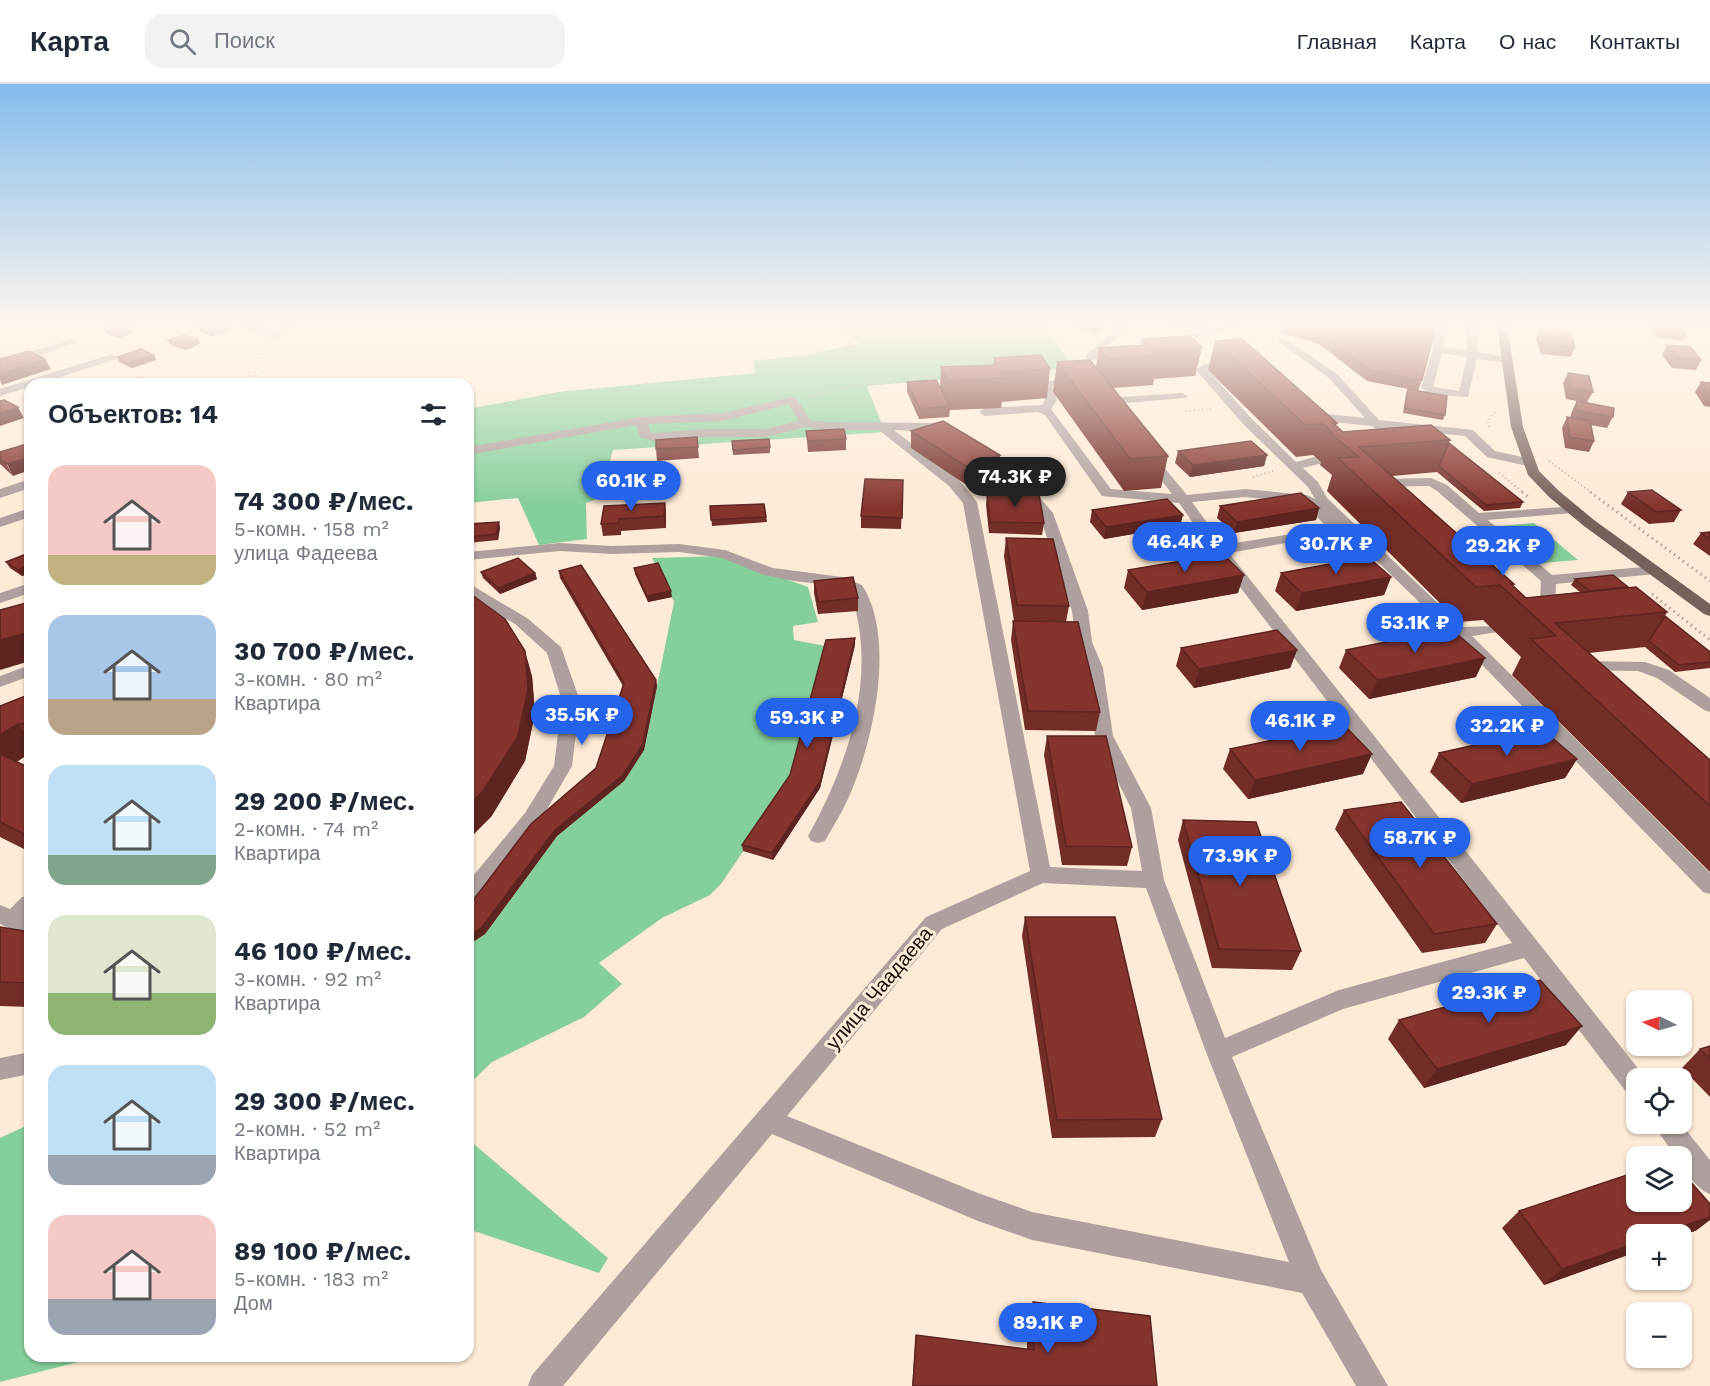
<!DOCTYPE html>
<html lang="ru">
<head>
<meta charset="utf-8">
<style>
	body { margin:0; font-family:"Work Sans",sans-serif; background:#f2f2f3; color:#1f2937; height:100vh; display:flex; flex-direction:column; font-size:22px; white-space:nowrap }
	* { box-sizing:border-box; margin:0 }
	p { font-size:20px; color:#747a83 }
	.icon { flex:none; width:33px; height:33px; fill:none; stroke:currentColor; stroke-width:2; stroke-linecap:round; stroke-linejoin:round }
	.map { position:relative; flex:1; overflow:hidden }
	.side { position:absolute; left:24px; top:294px; width:450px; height:984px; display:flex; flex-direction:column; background:#fff; border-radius:18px; box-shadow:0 2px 4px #0004 }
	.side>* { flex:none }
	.needle { width:39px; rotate:275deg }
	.controls { position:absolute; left:1626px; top:906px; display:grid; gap:12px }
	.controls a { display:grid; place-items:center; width:66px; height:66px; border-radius:12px; background:#fff; box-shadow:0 2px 4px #0004; font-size:30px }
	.price { position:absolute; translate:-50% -51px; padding:0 14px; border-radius:21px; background:#2563eb; color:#fff; font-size:20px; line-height:39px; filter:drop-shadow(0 2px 3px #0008) }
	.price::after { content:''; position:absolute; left:50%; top:36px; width:18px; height:14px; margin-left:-9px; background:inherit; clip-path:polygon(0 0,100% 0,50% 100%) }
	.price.current { background:#222; color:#fff }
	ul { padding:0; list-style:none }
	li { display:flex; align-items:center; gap:18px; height:150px; padding:0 24px }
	li span { display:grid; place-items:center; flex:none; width:168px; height:120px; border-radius:18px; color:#555 }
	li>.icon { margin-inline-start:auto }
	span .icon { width:72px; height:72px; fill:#fffc; stroke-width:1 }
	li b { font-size:26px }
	h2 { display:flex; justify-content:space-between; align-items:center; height:72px; padding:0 24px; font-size:26px }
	header { display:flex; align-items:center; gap:36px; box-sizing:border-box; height:84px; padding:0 30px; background:#fff; border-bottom:2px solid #e0e1e3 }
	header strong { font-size:28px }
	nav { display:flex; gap:33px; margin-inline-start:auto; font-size:21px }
	.search { width:420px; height:54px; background:#f2f2f3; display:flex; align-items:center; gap:15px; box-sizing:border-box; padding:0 21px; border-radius:18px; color:#747a83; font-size:22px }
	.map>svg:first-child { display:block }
	.green { fill:#85cf9b }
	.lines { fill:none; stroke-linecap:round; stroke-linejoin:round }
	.path-far1 { stroke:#b0a292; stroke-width:2; stroke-dasharray:1 3; stroke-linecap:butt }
	.path { stroke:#b0a292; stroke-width:3; stroke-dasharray:1.5 4; stroke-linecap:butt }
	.minor { fill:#ada09e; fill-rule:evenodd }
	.major { fill:#76605c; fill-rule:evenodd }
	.wall { fill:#722d27 }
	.shaded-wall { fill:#5d2420 }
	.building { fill:#85342d; stroke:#5d2420; stroke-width:1.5 }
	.labels { text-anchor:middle; stroke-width:6; stroke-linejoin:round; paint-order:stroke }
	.street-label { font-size:20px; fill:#161009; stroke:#feebd7 }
</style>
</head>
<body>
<header>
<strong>Карта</strong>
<div class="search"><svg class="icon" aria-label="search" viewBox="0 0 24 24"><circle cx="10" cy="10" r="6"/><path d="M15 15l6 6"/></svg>Поиск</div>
<nav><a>Главная</a><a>Карта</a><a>О нас</a><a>Контакты</a></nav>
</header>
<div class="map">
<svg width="1710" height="1302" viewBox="0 0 1710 1302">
	<rect width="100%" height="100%" fill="#feebd7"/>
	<path class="green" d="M854 241H1043L1074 284 867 302 885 348 613 366 600 414 586 419 587 455 539 461 518 414 468 419V325L558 308 755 289 754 277 807 271 859 259 840 245Z
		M1534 439 1578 476 1541 479 1499 442Z
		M722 472 808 503 818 538 793 542 794 556 826 562 791 697 721 800 710 811 662 834 599 879 622 900 584 933 492 978 468 1001V861L485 850 557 752 624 697 644 666 674 518 652 474Z
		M30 1040V1272H102L0 1298V1054Z
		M468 1055 608 1174 599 1189 468 1145Z"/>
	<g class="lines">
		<path class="path-far1" d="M1042 280 1077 276
			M250 300 266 263
			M808 312 847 303 945 291
			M1186 327 1214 325
			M1489 343 1488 337 1494 329H1497
			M1549 377 1592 409
			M1499 389 1524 409
			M1253 393 1273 387"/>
		<path class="path" d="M1522 408 1530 414
			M1590 408 1710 497
			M1652 510 1710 556"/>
		<path class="minor" d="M236 241H251L273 247 282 241H294L274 254Z
			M1120 241H1131L1100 270H1126V274L1086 276V272Z
			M1167 241C1183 241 1198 244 1212 244 1220 245 1232 241 1242 241L1169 262 1165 261V257L1199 248 1172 244Z
			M1435 241H1445L1443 263 1467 266 1466 241H1476L1478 268 1507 273 1512 276 1507 279 1477 275 1468 313 1433 311 1421 304 1433 265ZM1442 269 1467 273 1459 307 1433 303Z
			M1685 241H1710V246L1690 244Z
			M1283 253 1337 290 1379 336 1473 346 1495 367 1532 375 1533 378 1527 382 1487 373 1465 352 1386 344 1385 348 1381 349 1372 342 1304 335V329L1308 328 1365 334 1329 294 1279 258V254Z
			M72 254 77 257 76 259 0 285V278Z
			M112 270 117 273 116 275 39 300H30V303L0 312V305Z
			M1233 278 1237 279V283L1208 286 1251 334 1296 378 1318 372 1323 373 1324 376 1323 379 1303 384 1318 398 1327 414 1463 543 1498 542 1500 545 1498 548 1472 552 1710 789V810L1703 808 1453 551 1345 446 1338 450 1229 469 1645 993 1636 994V1012L1627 1009 1524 874 1343 925 1232 973 1321 1186 1388 1302H1356L1302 1209 1032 1156 978 1137 772 1050 563 1302H528L532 1291 926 833 1030 787 963 419 949 402 879 346H828L806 343 765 353H705L654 357 640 353 636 341 468 371V363L641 333 723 329 792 313 796 314 810 336 828 338 938 339 953 343V349L894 346 959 396 977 418 1050 783 1142 787 1131 724 1095 652 1087 584 1076 558 1072 527 1039 430 1011 398 973 367 979 363 983 364 1021 392 1053 429 1088 527 1092 558 1103 584 1113 652 1151 724 1164 796 1225 954 1339 906 1512 859 1214 469 1179 419 1102 412 1045 331 1038 328 985 332 979 328 985 324 1042 321 1045 316 1039 299 1041 297 1082 295 1084 297 1078 300 1052 302 1057 316 1051 325 1111 405 1172 410 1143 373 1149 369 1153 370 1187 411 1245 405 1307 411 1315 415 1308 403 1243 340 1196 286 1204 280ZM789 320 799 337 765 345H705L655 349 650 348 648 340 723 337ZM1245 413 1303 419 1328 444 1223 461 1192 418ZM1043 799 1146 804 1206 968 1289 1178 1032 1128 978 1109 787 1032 942 845Z
			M1182 309 1188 312 1186 314 1113 320 1112 323H1104L1099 317 1105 314Z
			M1431 394 1447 401 1479 429 1577 422 1579 425 1577 428 1572 429 1488 436 1552 491 1655 482 1662 486 1655 490 1556 500 1555 535 1547 540 1541 538 1539 535 1541 497 1437 407 1429 402 1376 403 1369 399 1376 395Z
			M30 395V404L0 414V405Z
			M30 424V433L0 443V434Z
			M560 459 611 462 679 460 725 466 773 484 842 493 862 501C896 553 874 654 851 708 844 725 834 741 825 757L818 759 811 757 808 752C849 678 879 590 850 507L839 502 794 497 764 491 722 474 679 468 611 470 560 467 468 476V468Z
			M30 499V509L0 519V509Z
			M468 499 527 534 561 563 580 617 572 682 539 739 475 819 468 821V798L525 729 554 682 562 617 547 569 515 540 468 511Z
			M1579 577 1645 578 1669 586 1710 614V628L1704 626 1657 594 1638 587 1573 586 1571 582 1573 578Z
			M30 581V592L0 603V592Z
			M30 811V832L28 834 30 835V854L0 840V821L10 825 22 813Z
			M30 968V990L0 996V974Z
			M1653 1040H1681L1710 1076V1110C1697 1105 1682 1087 1682 1072H1675Z"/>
		<path class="major" d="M1497 241H1507L1523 343 1539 387 1559 407 1594 436 1710 520V532L1704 530 1584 442 1549 413 1528 391 1511 343Z"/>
	</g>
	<path class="wall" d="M1078 241H1106L1097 250 1077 246Z
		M1283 241H1436L1422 296 1418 307 1367 297 1319 260 1281 249Z
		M1655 241H1664L1686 252 1683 257 1656 253 1653 245Z
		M197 243 228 248 211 252 199 247Z
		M131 244 134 249 118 254 106 250 104 245Z
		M1540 245 1575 263 1571 273 1541 270 1536 255Z
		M198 255 200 260 185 266 170 261 168 256Z
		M1142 255 1202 263 1195 292 1154 295 1153 301 1113 304 1168 372 1161 404 1124 407 1053 308 1057 278 1096 283 1099 264 1141 261Z
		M1215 257 1337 339 1336 342 1343 348 1450 356 1449 359 1523 418 1520 424 1484 427 1437 388 1392 392 1514 500 1513 502 1526 514 1580 508 1571 501 1575 495 1628 503 1667 528 1665 532 1710 568V584L1675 588 1645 563 1589 569 1710 676V788L1512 591 1521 573 1483 536 1459 538 1327 407 1332 391 1320 381 1321 378 1313 371 1296 373 1208 286Z
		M1667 261 1701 276 1696 286 1672 284 1662 271Z
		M154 271 156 276 132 284 119 278 117 273Z
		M994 274 1050 285 1047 314 1002 318 1001 324 950 326 949 333 919 335 907 308V298L940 302 941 283 993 281Z
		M1568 289 1593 308 1587 318 1613 333 1607 344 1591 341 1594 357 1589 368 1565 364 1562 344 1567 333 1570 334 1572 327 1577 317 1566 315 1563 299Z
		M1701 298 1710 299V323L1704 322 1695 308Z
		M1408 305 1445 331 1443 336 1403 329 1406 310Z
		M806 347 846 355V366L808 368Z
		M911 347 1000 371 998 388 965 400 911 364Z
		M697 353 699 374 657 377 656 365Z
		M732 357 770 363V369L733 371Z
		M1178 367 1267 371 1264 382 1190 393 1175 379Z
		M0 368 13 392 0 380Z
		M903 396 901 445 861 444V432Z
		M1628 408 1681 426 1674 438 1649 440 1621 420Z
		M987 409 1044 439 1042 451 989 449 986 421Z
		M665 419 666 430V444L621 447V451L603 452 601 440Z
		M764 420 767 438 712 442 710 422Z
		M1220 422 1319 424 1316 436 1234 449 1217 434Z
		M1092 426 1180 442 1104 455 1090 438Z
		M468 440 500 443 498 456 468 459Z
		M1710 448V472L1693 460 1701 449Z
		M1006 454 1069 522 1066 538 1100 628 1096 647 1025 646 1011 556 1013 537H1014L1004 472Z
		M30 472V489L22 492 10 484 6 478Z
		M634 484 672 513 648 518 635 490Z
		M1128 486 1238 509 1142 526 1124 504Z
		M559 487 656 596 657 602 644 666 624 697 557 752 485 850 468 861V823L596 684 623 602 560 494Z
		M481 488 535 489 537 495 500 510 483 494Z
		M1281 489 1391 493 1384 511 1296 527 1275 507Z
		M814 497 858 514V527L818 530 814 509Z
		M468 508 532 592 535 629 525 677 491 733 471 596 468 588Z
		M855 561 820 704 773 776 743 767 742 761 790 691Z
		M1181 564 1297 566 1290 584 1194 604 1176 582Z
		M1346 566 1476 593 1369 615 1339 584Z
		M30 610V669L17 678 30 684V768L0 753V622Z
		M1047 652 1132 763 1127 782 1062 781 1044 671Z
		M1230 665 1363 690 1248 715 1223 685Z
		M1439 669 1577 675 1565 694 1461 719 1430 688Z
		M1344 726 1497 840 1485 859 1422 869 1335 745Z
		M1183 736 1301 867 1292 886 1212 884 1178 756Z
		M1025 833 1162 1035 1155 1053 1052 1054 1022 852Z
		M0 843 30 848V923L0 922Z
		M1399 936 1566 961 1424 1004 1388 955Z
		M1710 962V1013L1682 984 1700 965Z
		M1519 1127 1697 1146 1682 1152V1150H1636V1168L1544 1201 1502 1144Z
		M1033 1218 1157 1302H912L916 1251 1027 1265V1239Z"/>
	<path class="shaded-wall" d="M1102 241H1106L1097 250 1098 245Z
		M226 243 228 248 211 252 209 247Z
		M131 244 134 249 118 254 115 249Z
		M198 255 200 260 185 266 183 261Z
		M154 271 156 276 132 284 129 279Z
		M45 275 51 285 2 301 0 296V289Z
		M18 323 24 334 0 342V329Z
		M1000 371 998 388 965 400 967 383Z
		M1267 371 1264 382 1190 393 1193 381Z
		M30 373V386L13 392 7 380Z
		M665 419 666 430V444L664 432Z
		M1319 424 1316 436 1234 449 1237 438Z
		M1183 431 1180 442 1104 455 1106 443Z
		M499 438 500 443 498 456 496 450Z
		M30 481V489L22 492 18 486Z
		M535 489 537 495 500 510 498 504Z
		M1244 491 1238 509 1142 526 1147 508Z
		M1391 493 1384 511 1296 527 1302 509Z
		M671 507 672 513 648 518 647 512Z
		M30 548V577L0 586V556Z
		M855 554V561L820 704 773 776 772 769Z
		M1297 566 1290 584 1194 604 1199 585Z
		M525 567 532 592 535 629 525 677 491 733 468 756V722Z
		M1485 574 1476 593 1369 615 1378 596Z
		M656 596 657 602 644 666 624 697 557 752 485 850 468 861V853L555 746Z
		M18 640 30 657V669L17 677 0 674V651Z
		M1372 670 1363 690 1248 715 1255 696Z
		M1577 675 1565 694 1461 719 1472 700Z
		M1582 942 1566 961 1424 1004 1437 985Z
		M1710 1133V1136L1697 1146 1682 1152V1150H1660Z
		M1636 1159V1168L1544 1201 1562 1185Z"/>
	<path class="building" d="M116 241H123L131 244 115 249 104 245Z
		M202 241H220L226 243 209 247 197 243Z
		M1078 241H1102L1098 245Z
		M1289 241H1436L1422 296 1371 287 1322 250Z
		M1656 241 1682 243 1686 252 1659 248Z
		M1540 245 1570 248 1575 263 1545 260Z
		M184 251 198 255 183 261 168 256Z
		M1190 252 1202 263 1153 266 1158 272 1108 275 1099 264 1148 261 1142 255Z
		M1242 255 1337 339H1333L1343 348 1431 341 1450 356 1359 363 1514 500H1511L1526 514 1636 503 1667 528 1555 539 1710 676V722L1531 555 1556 552 1500 501 1476 503 1338 374 1359 373 1330 349H1333L1323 340 1305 341 1215 257Z
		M1667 261 1691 263 1701 276 1677 274Z
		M141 265 154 271 129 279 117 273Z
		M29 267 45 275 0 289V275Z
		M1041 271 1050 285 1001 288 1004 294 948 296 941 283 997 281 994 274Z
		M1090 276 1168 372 1130 375 1057 278Z
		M1568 289 1589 292 1593 308 1571 305Z
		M139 294 150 300H120Z
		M936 296 950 322 920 325 907 298Z
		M1701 298 1710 299V312Z
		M1408 305 1447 312 1445 331 1405 324Z
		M4 316 18 323 0 329V317Z
		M1577 317 1614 324 1613 333 1575 326Z
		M1567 333 1590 337 1594 357 1570 353Z
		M943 337 1000 371 967 383 911 347Z
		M844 345 846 355 808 357 806 347Z
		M697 353 698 363 656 365V356Z
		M769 355 770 363 733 366 732 357Z
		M1251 357 1267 371 1193 381 1178 367Z
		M30 359V373L7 380 0 375V368Z
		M1449 359 1523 418 1486 421 1439 382Z
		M865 395 903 396 902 434 861 432Z
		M1652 406 1681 426 1656 428 1628 408Z
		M987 409 1039 410 1044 439 990 438Z
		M1301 409 1319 424 1237 438 1220 422Z
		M1167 415 1183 431 1106 443 1092 426Z
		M665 419 664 432 619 435V439L601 440 604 422Z
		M764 420 766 433 711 436 710 422Z
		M499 438 496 450 468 453V440Z
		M1710 448V455L1701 449Z
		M1006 454 1053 455 1069 522 1017 521Z
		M26 470 30 472V481L18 486 6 478Z
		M1223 470 1244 491 1147 508 1128 486Z
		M1368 473 1391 493 1302 509 1281 489Z
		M518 474 535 489 498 504 481 488Z
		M658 479 671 507 647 512 634 484Z
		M581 481 656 596 643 660 623 691 555 746 482 843 468 853V823L531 740 596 684 624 599 559 487Z
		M1613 491 1628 503 1590 507 1575 495Z
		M853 493 858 514 818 518 814 497Z
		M468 508 505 535 525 567 528 604 518 652 483 707 468 722V618L472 591 468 582Z
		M30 518V548L0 556V526Z
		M1665 532 1710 568V578L1679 581 1649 557Z
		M1013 537 1078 538 1100 628 1028 627Z
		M1451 545 1485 574 1378 596 1346 566Z
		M1277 546 1297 566 1199 585 1181 564Z
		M855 554 820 698 772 769 742 761 790 691 826 556Z
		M30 610V640H18L0 651V622Z
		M1344 641 1372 670 1255 696 1230 665Z
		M1543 646 1577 675 1472 700 1439 669Z
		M1047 652H1106L1132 763 1066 762Z
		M0 670 30 684V753L0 738Z
		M1401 718 1497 840 1434 850 1344 726Z
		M1183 736 1256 738 1301 867 1219 865Z
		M1025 833H1115L1162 1035 1057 1036Z
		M0 843 30 848V899L0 898Z
		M1540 896 1582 942 1437 985 1399 936Z
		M1710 962V975L1700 965Z
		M1636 1088V1118H1682V1088L1710 1120V1133L1660 1150H1636V1159L1562 1185 1519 1127Z
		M1033 1218 1150 1232 1157 1302H913L916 1251 1034 1266Z"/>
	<linearGradient id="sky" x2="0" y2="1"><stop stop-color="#83bcee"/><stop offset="0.57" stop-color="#fff6ed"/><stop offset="1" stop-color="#fff6ed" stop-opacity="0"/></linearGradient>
	<rect width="1710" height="423" fill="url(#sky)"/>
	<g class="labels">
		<g class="street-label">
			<text transform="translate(879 904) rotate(-50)" y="7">улица Чаадаева</text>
		</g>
	</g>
</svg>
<div class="controls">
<a><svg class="needle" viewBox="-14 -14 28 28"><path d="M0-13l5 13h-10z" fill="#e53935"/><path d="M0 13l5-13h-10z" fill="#747a83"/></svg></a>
<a><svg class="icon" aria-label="locate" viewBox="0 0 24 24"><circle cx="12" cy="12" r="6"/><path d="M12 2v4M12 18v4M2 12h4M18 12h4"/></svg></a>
<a><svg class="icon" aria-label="layers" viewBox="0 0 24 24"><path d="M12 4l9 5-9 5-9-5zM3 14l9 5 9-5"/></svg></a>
<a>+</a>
<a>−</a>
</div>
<b class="price current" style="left:1015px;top:424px">74.3K ₽</b>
<b class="price" style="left:631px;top:428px">60.1K ₽</b>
<b class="price" style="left:1185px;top:489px">46.4K ₽</b>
<b class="price" style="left:1336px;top:491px">30.7K ₽</b>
<b class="price" style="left:1503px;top:493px">29.2K ₽</b>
<b class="price" style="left:1415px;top:570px">53.1K ₽</b>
<b class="price" style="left:582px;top:662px">35.5K ₽</b>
<b class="price" style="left:807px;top:665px">59.3K ₽</b>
<b class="price" style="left:1300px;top:668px">46.1K ₽</b>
<b class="price" style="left:1507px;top:673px">32.2K ₽</b>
<b class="price" style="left:1420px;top:785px">58.7K ₽</b>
<b class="price" style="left:1240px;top:803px">73.9K ₽</b>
<b class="price" style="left:1489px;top:940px">29.3K ₽</b>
<b class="price" style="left:1048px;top:1270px">89.1K ₽</b>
<section class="side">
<h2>Объектов: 14<svg class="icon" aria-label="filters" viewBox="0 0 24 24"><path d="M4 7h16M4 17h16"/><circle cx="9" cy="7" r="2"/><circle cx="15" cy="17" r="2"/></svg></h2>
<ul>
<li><span style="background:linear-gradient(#f6c9c9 75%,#c2b280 0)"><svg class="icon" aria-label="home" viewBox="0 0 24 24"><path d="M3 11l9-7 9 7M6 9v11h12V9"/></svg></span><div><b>74 300 ₽/мес.</b><p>5-комн. · 158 m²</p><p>улица Фадеева</p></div></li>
<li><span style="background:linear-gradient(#a9c7e8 70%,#b9a48a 0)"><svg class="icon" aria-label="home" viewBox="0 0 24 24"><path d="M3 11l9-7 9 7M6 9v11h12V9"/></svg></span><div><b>30 700 ₽/мес.</b><p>3-комн. · 80 m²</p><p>Квартира</p></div></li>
<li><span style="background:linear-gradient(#bfe0f5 75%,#7fa58c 0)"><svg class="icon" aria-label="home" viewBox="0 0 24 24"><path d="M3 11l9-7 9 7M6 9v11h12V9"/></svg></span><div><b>29 200 ₽/мес.</b><p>2-комн. · 74 m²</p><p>Квартира</p></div></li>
<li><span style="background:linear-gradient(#dfe7d0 65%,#8fb573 0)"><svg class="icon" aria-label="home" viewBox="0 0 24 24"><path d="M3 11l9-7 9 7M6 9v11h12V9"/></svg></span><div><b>46 100 ₽/мес.</b><p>3-комн. · 92 m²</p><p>Квартира</p></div></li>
<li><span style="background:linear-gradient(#bfe0f5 75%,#9aa5b1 0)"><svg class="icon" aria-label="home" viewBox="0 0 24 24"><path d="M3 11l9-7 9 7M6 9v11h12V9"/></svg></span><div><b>29 300 ₽/мес.</b><p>2-комн. · 52 m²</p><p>Квартира</p></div></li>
<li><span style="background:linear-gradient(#f6c9c9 70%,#9aa5b1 0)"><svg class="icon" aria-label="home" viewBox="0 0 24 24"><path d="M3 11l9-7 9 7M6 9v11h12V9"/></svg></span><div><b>89 100 ₽/мес.</b><p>5-комн. · 183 m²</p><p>Дом</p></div></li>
</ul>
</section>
</div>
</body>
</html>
